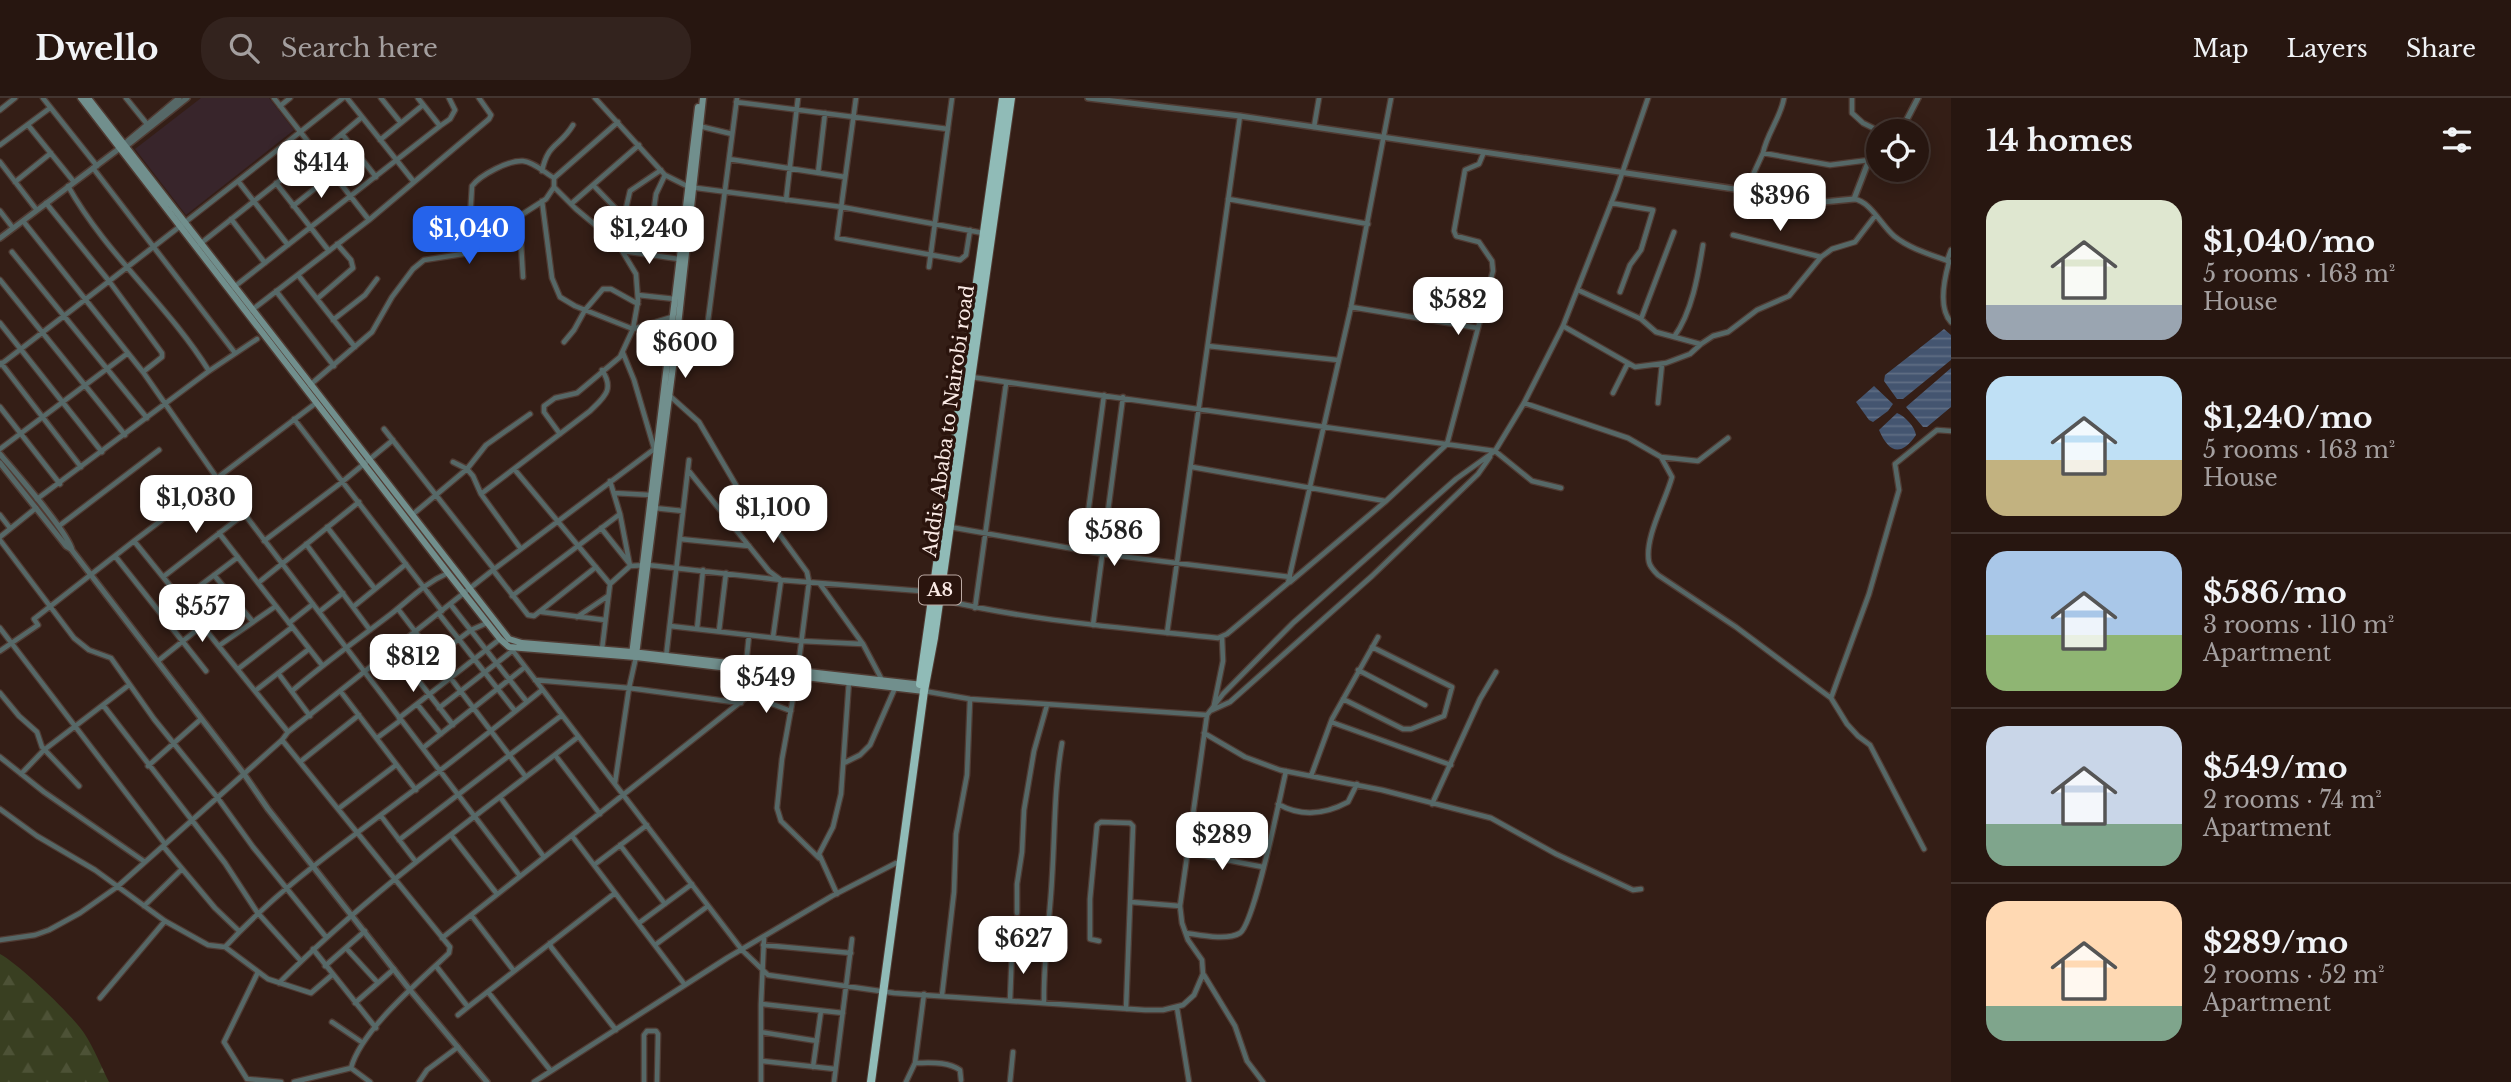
<!DOCTYPE html>
<html lang="en">
<head>
<meta charset="utf-8">
<style>
	body { margin:0; font-family:"Libre Baskerville",serif; background:#33231e; color:#f1f3f6; height:100vh; display:flex; flex-direction:column; font-size:26px; white-space:nowrap }
	* { box-sizing:border-box; margin:0 }
	p { font-size:23px; color:#a49f9f }
	.icon { flex:none; width:38px; height:38px; fill:none; stroke:currentColor; stroke-width:2; stroke-linecap:round; stroke-linejoin:round }
	.map { position:relative; flex:1; overflow:hidden }
	.side { display:flex; flex-direction:column; background:#271610; width:560px }
	.side>* { flex:none }
	.controls { position:absolute; left:1866px; top:21px; display:grid; gap:14px }
	.controls a { display:grid; place-items:center; width:63px; height:63px; border-radius:50%; background:#271610; box-shadow:0 4px 18px #0003,0 0 0 2px #433530; font-size:35px }
	.price { position:absolute; translate:-50% -60px; padding:0 16px; border-radius:14px; background:#fff; color:#222; font-size:23px; line-height:46px; filter:drop-shadow(0 2px 4px #0008) }
	.price::after { content:''; position:absolute; left:50%; top:42px; width:21px; height:16px; margin-left:-10px; background:inherit; clip-path:polygon(0 0,100% 0,50% 100%) }
	.price.selected { background:#2563eb; color:#fff }
	ul { padding:0; list-style:none }
	li { display:flex; align-items:center; gap:21px; height:175px; padding:0 35px }
	li+li { border-top:2px solid #433530 }
	li span { display:grid; place-items:center; flex:none; width:196px; height:140px; border-radius:21px; color:#555 }
	li>.icon { margin-inline-start:auto }
	span .icon { width:84px; height:84px; fill:#fffc; stroke-width:1 }
	li b { font-size:30px }
	h2 { display:flex; justify-content:space-between; align-items:center; height:84px; padding:0 35px; font-size:30px }
	header { display:flex; align-items:center; gap:42px; box-sizing:border-box; height:98px; padding:0 35px; background:#271610; border-bottom:2px solid #433530 }
	header strong { font-size:33px }
	nav { display:flex; gap:38px; margin-inline-start:auto; font-size:24px }
	.search { width:490px; height:63px; background:#33231e; display:flex; align-items:center; gap:18px; box-sizing:border-box; padding:0 24px; border-radius:28px; color:#a49f9f; font-size:26px }
	main { display:flex; flex:1; min-height:0 }
	.map>svg:first-child { display:block }
	.education { fill:#38252b }
	.forest { fill:url(#forest-firs) }
	.water { fill:url(#water-rules) }
	.lines { fill:none; stroke-linecap:round; stroke-linejoin:round }
	.minor-casing { stroke:#503b33; stroke-width:7 }
	.tertiary-casing { stroke:#503b33; stroke-width:8 }
	.secondary-casing { stroke:#503b33; stroke-width:9 }
	.trunk-casing { stroke:#503b33; stroke-width:10 }
	.minor { stroke:#566867; stroke-width:4.5 }
	.tertiary { stroke:#566867; stroke-width:5 }
	.secondary { stroke:#718f8d; stroke-width:6 }
	.trunk { stroke:#90bbb7; stroke-width:8 }
	.labels { text-anchor:middle; stroke-width:7; stroke-linejoin:round; paint-order:stroke }
	.shield { fill:#2a140d; stroke:#bcaaa4; stroke-width:2 }
	.shield-label { font-size:18px; font-weight:bold; fill:#faeae5 }
	.street-label { font-size:19px; fill:#faeae5; stroke:#2a140d }
</style>
</head>
<body>
<header>
<strong>Dwello</strong>
<div class="search"><svg class="icon" aria-label="search" viewBox="0 0 24 24"><circle cx="10" cy="10" r="6"/><path d="M15 15l6 6"/></svg>Search here</div>
<nav><a>Map</a><a>Layers</a><a>Share</a></nav>
</header>
<main>
<div class="map">
<svg width="1951" height="984" viewBox="0 0 1951 984">
	<defs>
		<pattern id="forest-firs" width="22" height="20" patternUnits="userSpaceOnUse" patternTransform="scale(1.75)"><rect width="22" height="20" fill="#393f21"/><path d="M5 1l3.5 6h-7zM16 11l3.5 6h-7z" fill="#4d5236"/></pattern>
		<pattern id="water-rules" width="6" height="5" patternUnits="userSpaceOnUse" patternTransform="scale(1.75)"><rect width="6" height="5" fill="#445570"/><path d="M0 2.5h6" fill="none" stroke="#606e84"/></pattern>
	</defs>
	<rect width="100%" height="100%" fill="#341e16"/>
	<path class="education" d="M201 0H269L294 32 186 117 135 51Z"/>
	<path class="forest" d="M0 856C19 866 72 917 84 935 94 950 101 968 109 984H0Z"/>
	<path class="water" d="M1944 231 1951 237V262L1903 301H1897L1884 283 1885 277Z
		M1951 270V309L1927 329H1923L1906 309Z
		M1874 288 1893 306 1888 313 1873 324 1869 322 1856 304Z
		M1897 315C1905 318 1915 329 1916 337 1901 359 1889 355 1879 332Z"/>
	<g class="lines">
		<defs>
			<path id="minor" d="M43 0 97 68
				M126 0 147 26
				M274 0 369 122
				M347 0 414 84
				M381 0 401 25
				M595 0 665 77 689 89 842 109 983 135
				M856 0 837 140 960 162 966 157 970 132
				M1852 0V15L1863 25 1879 33
				M736 4 948 31
				M280 8 290 0
				M0 12 15 0
				M28 27 74 84
				M440 28 450 21 455 12 449 0
				M699 28 732 36
				M1314 29 1319 0
				M342 36 376 79
				M380 42 423 7
				M0 47 50 10
				M1763 55C1767 35 1781 19 1784 0
				M318 56 362 19
				M729 61 845 79
				M0 64 36 111
				M93 70 235 255
				M542 73C548 44 560 49 573 27
				M818 75 825 15
				M238 83 288 147
				M15 84 51 55
				M276 85 329 153
				M593 87 624 119
				M68 88C106 156 168 207 209 273
				M554 89 576 111 618 146 636 176 638 203 633 231 620 259 577 295 555 300 544 308V314L560 336
				M1746 92 1763 55 1830 67 1869 62
				M1228 101 1368 126
				M1854 101C1870 103 1881 127 1894 138 1910 151 1932 157 1951 164
				M786 102 798 0
				M542 103 552 180 560 199 575 208 633 231 672 219
				M46 105 109 183 162 255V259L143 274
				M1611 105 1653 112 1641 152 1630 167 1620 194
				M571 106 639 47
				M293 108 333 76
				M0 113 13 130
				M231 121 265 165
				M470 121 472 88C480 77 509 62 523 63 534 64 545 75 554 80
				M515 121 521 145 523 179
				M23 123 143 274 217 380 520 778
				M1733 137 1821 159
				M618 145 630 93 661 72
				M200 146 316 54
				M623 153 679 161
				M12 154 147 320
				M648 155 656 96 665 77
				M1947 163 1951 152
				M1949 164C1944 182 1938 210 1951 224
				M929 169 952 0
				M298 177 355 249
				M0 182 125 337
				M234 189 440 28 418 0
				M1578 192 1641 221 1656 234 1700 246
				M276 193 334 268
				M638 197 675 201
				M317 201 353 170 351 162 337 146
				M252 212 369 122 489 21 491 17 479 0
				M1641 221 1674 134
				M333 222 365 197 377 181
				M0 225 102 354
				M1563 228 1635 269 1666 265 1690 256 1701 246 1713 238 1728 234 1757 212 1789 198 1821 159 1832 151 1855 144 1875 118
				M1478 230 1493 173 1492 163 1479 144 1456 138 1454 133 1465 72 1479 66 1484 54
				M677 237 704 240 706 238 737 0
				M1674 239C1692 214 1698 178 1703 147
				M564 244 574 232 585 212 603 191H611L638 206
				M1208 248 1338 262
				M623 255 634 282 654 350
				M1 265 81 369
				M0 267C115 179 230 90 343 0
				M971 279 1495 353 1532 383 1561 390
				M310 287 372 234 392 199 413 171 424 162 469 155 484 148 515 121 546 101 554 89V80L618 24
				M1613 295 1628 265
				M670 298 699 324 740 394 769 422 807 474 809 484 797 578 782 661 777 710 781 723 819 760
				M1524 305 1628 340 1661 359 1672 379C1666 402 1644 440 1649 464 1650 469 1655 474 1658 477L1736 529 1831 600 1847 626 1858 638 1870 647 1924 751
				M1658 305 1662 266
				M0 309 60 386
				M294 321 442 513
				M384 331 494 471
				M0 351 128 255
				M1661 359 1698 363 1728 340
				M453 364 467 371 473 378 481 396 521 451
				M1192 369 1385 403
				M515 372 610 486 630 468 648 467 781 482 934 494
				M688 372 769 473 781 482 773 539
				M610 383 620 416 630 468
				M614 395 651 397
				M481 396 590 313C604 299 615 292 602 272
				M37 401 209 273 257 241
				M654 410 683 413
				M0 417 10 430
				M412 417 467 371 486 347 530 316
				M727 422 750 403
				M59 428 159 352
				M327 429 375 491
				M950 429 1103 456 1290 479
				M601 430 629 465
				M219 435 322 567
				M0 439 36 410
				M680 441 749 448
				M0 442 74 540 89 552 111 560 154 621 217 699 253 749 326 839
				M134 443 288 634
				M264 443 342 384 393 342
				M306 446 370 532
				M1083 452 1104 297
				M115 458 206 573
				M493 472 528 517 534 518 596 469
				M214 477 253 524
				M163 479 244 416
				M1290 484 1386 403 1447 346 1478 230 1351 209
				M258 485 359 404
				M820 486 863 546 882 582
				M512 498 620 416
				M939 501C1030 523 1125 530 1218 540L1227 536 1288 485 1351 209 1391 0
				M181 502 238 459
				M451 507 527 604
				M353 509 406 466
				M975 510 1006 286
				M398 511 526 679
				M319 514 343 495
				M542 514 605 522
				M439 516 515 613
				M577 519 608 498
				M289 525 313 506
				M1093 527 1123 299
				M670 528 801 543 863 546
				M0 530 165 746
				M697 531 703 472
				M719 533 726 475
				M1167 535 1240 18
				M220 547 276 508
				M510 549 742 852 768 877 894 895 1145 912H1163L1183 907 1194 897 1203 876 1202 862 1188 842 1182 825 1180 808 1207 617 970 601 924 593
				M393 550 453 627
				M602 551 610 486
				M0 553 38 527 34 521 134 443 316 305
				M666 559 689 362
				M158 563 203 527
				M746 567 749 537
				M238 571 291 530
				M1358 572 1425 607
				M278 575 310 618
				M413 576 471 532 487 525
				M535 582 629 590 741 605
				M255 593 309 551
				M292 593C323 566 357 542 391 516 410 501 425 485 448 475
				M341 594 416 692
				M0 595 19 618 37 634 42 649 79 688
				M751 598 791 613
				M1831 600 1869 496 1899 392 1895 366 1937 332 1951 333
				M1343 601 1403 631H1411L1444 618 1452 589 1372 549
				M417 606 441 636
				M103 607 225 765 257 814 301 863
				M1214 607 1223 563 1222 539
				M439 610 512 553
				M1210 613 1230 604 1372 478 1478 376 1490 359
				M1207 617 1223 596 1293 525 1456 381 1495 353 1524 305 1563 228 1616 93 1648 0
				M399 620 500 541
				M1331 624 1451 667
				M1204 635 1245 659 1280 672 1382 692 1491 720 1556 756 1633 792 1641 791
				M377 640 401 622
				M282 642 450 849 449 855C420 883 361 932 351 970
				M423 650 525 569
				M555 657 600 716
				M0 659 44 694 145 764
				M300 664 359 617
				M844 665 860 657 870 647 895 590
				M148 668 201 621
				M21 676 44 652 129 587
				M1311 678 1332 621 1378 539
				M615 685 629 590 636 559
				M500 699 544 759
				M1278 706C1301 719 1324 717 1348 704L1357 686
				M1432 706 1480 601 1496 574
				M0 711 37 738 95 772 165 823 208 847 225 849 268 881 311 895 332 877
				M338 711 396 667
				M381 718 416 764
				M451 737 497 796
				M572 738 685 887
				M399 742 562 617
				M620 747 665 806
				M163 748 215 810 239 833
				M1186 754 1263 769
				M594 767 647 727
				M837 796 819 756 833 729 841 696 849 583
				M1131 804 1180 808
				M144 808 182 771
				M1017 815V786L1022 754 1024 712 1034 653 1047 607
				M471 817 514 873
				M639 825 692 786
				M1186 835C1200 837 1227 843 1240 835 1255 824 1280 698 1286 673
				M442 840 776 576
				M0 842 35 837 49 832 80 815 117 789 282 642 288 634 493 472 657 349
				M1099 843 1090 841V801L1097 727 1101 724 1130 725 1133 728 1126 911
				M550 845 551 849 616 932
				M655 847 708 808
				M763 847 851 855
				M225 849C278 791 340 748 402 701 450 666 496 629 542 592
				M346 850 378 885
				M313 851 376 930
				M325 868 365 833
				M436 868 468 909 615 795
				M258 874 224 944 247 981 281 984
				M1204 877 1235 928 1247 963 1263 984
				M279 885C371 793 476 718 578 639
				M488 894 551 973
				M942 897 954 794 956 736 967 677 970 601
				M100 900 165 823
				M1010 903 1012 852
				M1044 904C1043 863 1050 821 1052 780 1055 735 1054 689 1062 645
				M355 905 394 871
				M761 906 843 915
				M1177 910 1189 984
				M458 917 468 909
				M332 924 363 945
				M761 934 817 943
				M762 963 835 971
				M915 965C930 965 947 963 960 972L961 982
				M813 969 821 913
				M294 984 351 970 370 984
				M419 984 427 972 458 949
				M534 984 727 860 832 798 896 765
				M644 984V937L647 933H656L658 936 657 984
				M761 984V906L764 840
				M834 984 852 841
				M906 984 915 965 924 896
				M1010 984 1013 954"/>
			<path id="tertiary" d="M1088 0 1240 18 1823 104 1854 101 1869 62 1878 51
				M1896 33 1905 25 1918 0
				M125 49 187 0
				M0 140 116 53 179 0
				M0 356C15 374 68 434 72 452
				M0 365 66 448 71 451
				M71 451 244 676 268 711 410 892 487 984"/>
			<path id="secondary" d="M81 0 448 475 500 541 509 549 636 559 924 593
				M88 0 509 541 522 545 632 554 923 587
				M632 557 698 9
				M636 557 677 237 703 0"/>
			<path id="trunk" d="M920 586 1003 0
				M871 984 924 593 934 540 1011 0"/>
		</defs>
		<use href="#minor" class="minor-casing"/>
		<use href="#tertiary" class="tertiary-casing"/>
		<use href="#secondary" class="secondary-casing"/>
		<use href="#trunk" class="trunk-casing"/>
		<use href="#minor" class="minor"/>
		<use href="#tertiary" class="tertiary"/>
		<use href="#secondary" class="secondary"/>
		<use href="#trunk" class="trunk"/>
	</g>
	<g class="labels">
		<rect class="shield" x="919" y="477.5" width="42" height="29" rx="5"/>
		<g class="shield-label">
			<text x="940" y="498">A8</text>
		</g>
		<g class="street-label">
			<text transform="translate(948 323) rotate(-82)" y="7">Addis Ababa to Nairobi road</text>
		</g>
	</g>
</svg>
<div class="controls">
<a><svg class="icon" aria-label="locate" viewBox="0 0 24 24"><circle cx="12" cy="12" r="6"/><path d="M12 2v4M12 18v4M2 12h4M18 12h4"/></svg></a>
</div>
<b class="price" style="left:321px;top:102px">$414</b>
<b class="price" style="left:1780px;top:135px">$396</b>
<b class="price selected" style="left:469px;top:168px">$1,040</b>
<b class="price" style="left:649px;top:168px">$1,240</b>
<b class="price" style="left:1458px;top:239px">$582</b>
<b class="price" style="left:685px;top:282px">$600</b>
<b class="price" style="left:196px;top:437px">$1,030</b>
<b class="price" style="left:773px;top:447px">$1,100</b>
<b class="price" style="left:1114px;top:470px">$586</b>
<b class="price" style="left:202px;top:546px">$557</b>
<b class="price" style="left:413px;top:596px">$812</b>
<b class="price" style="left:766px;top:617px">$549</b>
<b class="price" style="left:1222px;top:774px">$289</b>
<b class="price" style="left:1023px;top:878px">$627</b>
</div>
<section class="side">
<h2>14 homes<svg class="icon" aria-label="filters" viewBox="0 0 24 24"><path d="M4 7h16M4 17h16"/><circle cx="9" cy="7" r="2"/><circle cx="15" cy="17" r="2"/></svg></h2>
<ul>
<li><span style="background:linear-gradient(#dfe7d0 75%,#9aa5b1 0)"><svg class="icon" aria-label="home" viewBox="0 0 24 24"><path d="M3 11l9-7 9 7M6 9v11h12V9"/></svg></span><div><b>$1,040/mo</b><p>5 rooms · 163 m²</p><p>House</p></div></li>
<li><span style="background:linear-gradient(#bfe0f5 60%,#c2b280 0)"><svg class="icon" aria-label="home" viewBox="0 0 24 24"><path d="M3 11l9-7 9 7M6 9v11h12V9"/></svg></span><div><b>$1,240/mo</b><p>5 rooms · 163 m²</p><p>House</p></div></li>
<li><span style="background:linear-gradient(#a9c7e8 60%,#8fb573 0)"><svg class="icon" aria-label="home" viewBox="0 0 24 24"><path d="M3 11l9-7 9 7M6 9v11h12V9"/></svg></span><div><b>$586/mo</b><p>3 rooms · 110 m²</p><p>Apartment</p></div></li>
<li><span style="background:linear-gradient(#c9d6e8 70%,#7fa58c 0)"><svg class="icon" aria-label="home" viewBox="0 0 24 24"><path d="M3 11l9-7 9 7M6 9v11h12V9"/></svg></span><div><b>$549/mo</b><p>2 rooms · 74 m²</p><p>Apartment</p></div></li>
<li><span style="background:linear-gradient(#ffd9b3 75%,#7fa58c 0)"><svg class="icon" aria-label="home" viewBox="0 0 24 24"><path d="M3 11l9-7 9 7M6 9v11h12V9"/></svg></span><div><b>$289/mo</b><p>2 rooms · 52 m²</p><p>Apartment</p></div></li>
</ul>
</section>
</main>
</body>
</html>
